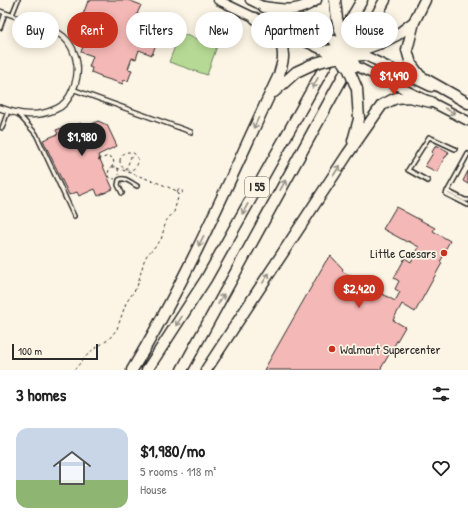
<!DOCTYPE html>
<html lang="en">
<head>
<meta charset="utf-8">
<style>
	body { margin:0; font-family:"Patrick Hand",sans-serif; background:#f6f6f6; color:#222; height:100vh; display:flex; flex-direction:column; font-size:15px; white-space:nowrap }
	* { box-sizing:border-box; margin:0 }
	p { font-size:13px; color:#767676 }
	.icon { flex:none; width:22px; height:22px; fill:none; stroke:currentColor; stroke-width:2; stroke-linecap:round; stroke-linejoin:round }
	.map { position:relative; height:370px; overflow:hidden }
	.panel { display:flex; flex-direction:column; background:#fff; flex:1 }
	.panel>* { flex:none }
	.guide { position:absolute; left:12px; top:12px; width:444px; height:36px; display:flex; gap:8px }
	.scale { position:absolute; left:12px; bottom:10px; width:86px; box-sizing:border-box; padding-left:4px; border:2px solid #2b2b2b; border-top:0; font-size:11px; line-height:14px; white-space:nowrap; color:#2b2b2b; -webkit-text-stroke:3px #fcf5e5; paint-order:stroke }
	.price { position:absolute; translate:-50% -34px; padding:0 9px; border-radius:14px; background:#c8321e; color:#fff; font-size:13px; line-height:26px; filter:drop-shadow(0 1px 2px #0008) }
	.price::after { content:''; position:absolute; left:50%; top:24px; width:12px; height:9px; margin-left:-6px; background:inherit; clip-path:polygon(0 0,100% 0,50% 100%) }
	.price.selected { background:#222; color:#fff }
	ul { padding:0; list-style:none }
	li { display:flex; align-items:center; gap:12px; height:100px; padding:0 16px }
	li+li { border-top:1px solid #e0e0e0 }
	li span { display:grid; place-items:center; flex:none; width:112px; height:80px; border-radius:12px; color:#555 }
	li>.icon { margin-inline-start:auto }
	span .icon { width:48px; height:48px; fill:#fffc; stroke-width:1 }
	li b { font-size:17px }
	h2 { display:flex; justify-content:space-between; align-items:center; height:48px; padding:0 16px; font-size:17px }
	.chip { padding:0 14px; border-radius:18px; background:#fff; box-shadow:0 2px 10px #0003; font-size:14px; line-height:36px }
	.chip.selected { background:#c8321e; color:#fff }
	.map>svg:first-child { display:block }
	.green { fill:#b6da95; stroke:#708260 }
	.building { fill:#f4b8b6; stroke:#2b2b2b }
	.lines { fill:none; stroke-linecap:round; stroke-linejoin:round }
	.service-casing { stroke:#2b2b2b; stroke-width:6 }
	.minor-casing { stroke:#2b2b2b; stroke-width:8 }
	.secondary-casing { stroke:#2b2b2b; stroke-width:11 }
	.motorway-casing { stroke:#2b2b2b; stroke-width:13 }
	.path { stroke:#2b2b2b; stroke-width:1; stroke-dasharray:3 3; stroke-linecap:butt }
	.service { stroke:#fcf5e5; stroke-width:3 }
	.minor { stroke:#fcf5e5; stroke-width:5.5 }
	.secondary { stroke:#fcf5e5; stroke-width:8 }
	.motorway { stroke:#fcf5e5; stroke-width:10 }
	.secondary-bridge-casing { stroke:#2b2b2b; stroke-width:11; stroke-linecap:butt }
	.motorway-bridge-casing { stroke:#2b2b2b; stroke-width:13; stroke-linecap:butt }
	.secondary-bridge { stroke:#fcf5e5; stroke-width:8 }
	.motorway-bridge { stroke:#fcf5e5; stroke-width:10 }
	.oneway { stroke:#949088 }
	.poi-dot { fill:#c8321e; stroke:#fcf5e5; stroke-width:1.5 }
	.labels { text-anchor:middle; stroke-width:3.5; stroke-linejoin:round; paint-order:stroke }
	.shield { fill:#fcf5e5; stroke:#6a6863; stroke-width:1 }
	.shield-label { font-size:12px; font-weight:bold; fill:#2b2b2b }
	.poi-label { font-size:13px; fill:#2b2b2b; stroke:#fcf5e5; text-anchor:end }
</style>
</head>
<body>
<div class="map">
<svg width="468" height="370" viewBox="0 0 468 370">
	<rect width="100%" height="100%" fill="#fcf5e5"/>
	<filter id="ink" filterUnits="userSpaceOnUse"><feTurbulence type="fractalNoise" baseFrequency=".025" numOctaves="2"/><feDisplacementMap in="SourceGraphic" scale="8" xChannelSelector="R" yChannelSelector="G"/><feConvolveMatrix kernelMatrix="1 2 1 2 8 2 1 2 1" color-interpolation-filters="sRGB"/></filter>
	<g filter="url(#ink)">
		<path class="green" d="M180 33 217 46 207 75 169 62Z"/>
		<path class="building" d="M90 0H128L141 5 137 14 140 15 138 20 162 28 152 55 139 50 136 59 132 58 128 69 132 70 128 81 124 80 123 84 101 77V76L91 72 92 68 89 67 93 56 81 52 85 41 94 44 97 35 78 28 88 1 90 2Z
			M98 121 107 125 117 146 98 155 113 189 98 196 95 189 79 196 77 192 69 195 43 140 58 134 56 130 65 127 67 130 81 123 84 128Z
			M436 145 449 152 446 157H445L437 172 425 166 433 153 432 152Z
			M468 171V184L463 181Z
			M396 207 435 228 433 231 450 241 445 250 446 251 440 262 442 263 415 312 402 304 393 320 405 327 380 370H264L326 261 331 256 343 269 342 271 395 301 400 292 395 289 399 281 394 278 405 258 411 262 419 247 408 241 407 242 383 229Z"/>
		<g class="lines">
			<defs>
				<path id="service" d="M0 11 22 19
					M12 15 18 0
					M0 28 5 13
					M72 89 191 132
					M19 115 36 134 74 216
					M2 128 8 111
					M468 154 446 194 468 205
					M428 181 408 170 429 137 455 149
					M447 191 465 200H468
					M122 193 118 185 119 180C125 176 131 183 137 186"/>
				<path id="minor" d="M0 108C20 115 36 118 56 109 71 103 79 79 77 64 76 54 70 41 61 35 50 27 35 23 22 19"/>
				<path id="secondary" d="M218 0 320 49
					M250 0 327 37
					M372 59 431 87
					M366 71 431 102 468 121"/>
				<path id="motorway" d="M335 0 337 19
					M425 0 414 22 407 50 411 64 420 76 468 103
					M264 7C287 10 296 13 316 0
					M339 40 362 0
					M381 43 397 35 414 22
					M274 92 296 72 311 65
					M353 141 359 119 357 89
					M132 370C189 276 232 174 279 75 280 70 283 63 283 57 284 38 268 28 255 18
					M147 370 206 279 332 54
					M182 370 385 0
					M206 370 347 155 382 105 396 98 409 97 431 102"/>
			</defs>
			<use href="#service" class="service-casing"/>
			<use href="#minor" class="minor-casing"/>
			<use href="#secondary" class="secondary-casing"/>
			<use href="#motorway" class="motorway-casing"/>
			<path class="path" d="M120 161a9 9 0 1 1 18 0a9 9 0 1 1-18 0Z
				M98 160 108 156 113 158 114 164 109 170 108 174 110 178 115 179
				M112 167H115L118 169 119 175
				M117 168 161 184 177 191
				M126 170 132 154
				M177.5 192a2.5 2.5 0 1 1 5 0a2.5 2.5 0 1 1-5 0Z
				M74 370 90 352 109 339 117 329 126 303 137 287 144 261 147 255 161 240 166 221 174 212 179 194"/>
			<use href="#service" class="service"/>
			<use href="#minor" class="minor"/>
			<use href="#secondary" class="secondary"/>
			<use href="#motorway" class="motorway"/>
			<defs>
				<path id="secondary-bridge" d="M327 37 339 43
					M359 53 372 59
					M350 63 366 71"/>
				<path id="motorway-bridge" d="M337 19C341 36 349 50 355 66
					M335 41 341 58 349 70 357 89
					M326 51 348 48H367L381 43
					M311 65C328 58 346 56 364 55"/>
			</defs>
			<use href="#secondary-bridge" class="secondary-bridge-casing"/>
			<use href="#motorway-bridge" class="motorway-bridge-casing"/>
			<use href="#secondary-bridge" class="secondary-bridge"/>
			<use href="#motorway-bridge" class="motorway-bridge"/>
		</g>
		<defs><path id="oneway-shaft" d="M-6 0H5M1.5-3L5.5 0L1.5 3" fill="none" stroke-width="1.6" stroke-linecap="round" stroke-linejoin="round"/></defs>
		<g class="oneway">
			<use href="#oneway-shaft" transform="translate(315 83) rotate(119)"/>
			<use href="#oneway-shaft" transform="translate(450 111) rotate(28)"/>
			<use href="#oneway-shaft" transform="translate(256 123) rotate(115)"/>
			<use href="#oneway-shaft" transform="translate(337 170) rotate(-57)"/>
			<use href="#oneway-shaft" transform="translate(283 185) rotate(-61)"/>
			<use href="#oneway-shaft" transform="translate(245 209) rotate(119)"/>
			<use href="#oneway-shaft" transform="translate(201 241) rotate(117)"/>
			<use href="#oneway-shaft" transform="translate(266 278) rotate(-57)"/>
			<use href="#oneway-shaft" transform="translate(221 299) rotate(-61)"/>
			<use href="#oneway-shaft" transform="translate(179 321) rotate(122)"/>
		</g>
	</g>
	<g class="poi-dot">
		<circle cx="444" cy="253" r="4"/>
		<circle cx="332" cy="349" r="4"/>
	</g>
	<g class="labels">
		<rect class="shield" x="245" y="177" width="24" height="20" rx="3"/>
		<g class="shield-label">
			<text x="257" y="191">I 55</text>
		</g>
		<g class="poi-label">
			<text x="436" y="258">Little Caesars</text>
			<text x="340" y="354" text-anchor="start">Walmart Supercenter</text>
		</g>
	</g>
</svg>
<div class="scale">100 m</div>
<b class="price" style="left:394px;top:96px">$1,490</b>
<b class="price selected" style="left:82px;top:157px">$1,980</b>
<b class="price" style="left:359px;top:309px">$2,420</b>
<div class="guide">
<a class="chip">Buy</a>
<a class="chip selected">Rent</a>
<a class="chip">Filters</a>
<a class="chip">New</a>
<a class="chip">Apartment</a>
<a class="chip">House</a>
</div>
</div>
<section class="panel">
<h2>3 homes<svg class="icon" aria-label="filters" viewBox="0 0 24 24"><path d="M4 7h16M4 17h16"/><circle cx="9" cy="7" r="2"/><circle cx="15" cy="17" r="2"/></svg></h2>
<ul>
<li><span style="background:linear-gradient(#c9d6e8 65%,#8fb573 0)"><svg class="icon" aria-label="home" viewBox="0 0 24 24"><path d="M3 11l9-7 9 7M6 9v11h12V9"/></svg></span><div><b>$1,980/mo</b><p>5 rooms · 118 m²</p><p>House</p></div><svg class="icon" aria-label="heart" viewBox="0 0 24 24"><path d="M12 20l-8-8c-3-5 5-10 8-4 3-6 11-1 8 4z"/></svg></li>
</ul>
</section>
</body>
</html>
